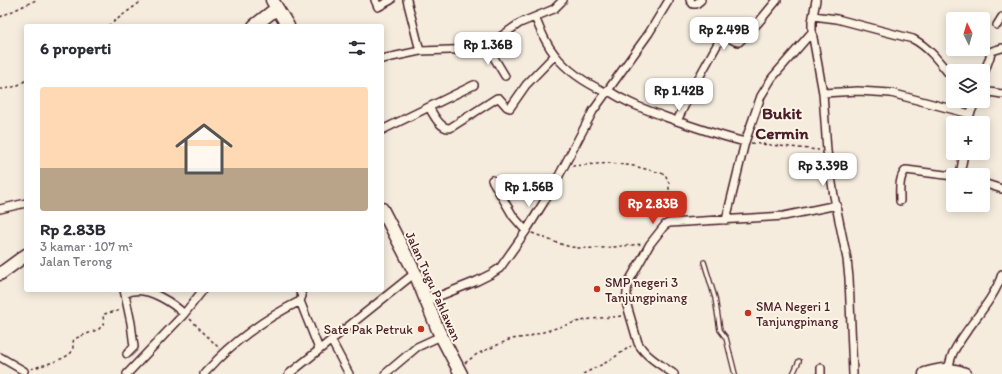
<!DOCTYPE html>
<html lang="id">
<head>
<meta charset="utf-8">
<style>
	body { margin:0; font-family:Itim,sans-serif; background:#f7f7f7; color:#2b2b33; height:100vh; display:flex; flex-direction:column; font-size:15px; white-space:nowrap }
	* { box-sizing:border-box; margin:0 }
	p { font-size:13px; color:#7c7c81 }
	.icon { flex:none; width:22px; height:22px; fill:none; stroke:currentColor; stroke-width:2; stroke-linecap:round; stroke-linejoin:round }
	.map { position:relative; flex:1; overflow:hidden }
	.sheet { position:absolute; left:24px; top:24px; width:360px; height:268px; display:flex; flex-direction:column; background:#fff; border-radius:4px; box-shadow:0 2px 10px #0003 }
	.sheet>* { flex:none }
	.needle { width:26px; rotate:355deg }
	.controls { position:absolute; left:946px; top:12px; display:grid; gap:8px }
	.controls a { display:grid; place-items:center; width:44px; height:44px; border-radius:4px; background:#fff; box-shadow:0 2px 10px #0003; font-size:20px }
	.price { position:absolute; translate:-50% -34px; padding:0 9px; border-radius:8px; background:#fff; color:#222; font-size:13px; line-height:26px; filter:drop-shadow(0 1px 2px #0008) }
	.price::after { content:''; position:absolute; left:50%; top:24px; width:12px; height:9px; margin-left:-6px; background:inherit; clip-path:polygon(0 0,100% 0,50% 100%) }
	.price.on { background:#c8321e; color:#fff }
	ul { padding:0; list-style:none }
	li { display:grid; align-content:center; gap:8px; height:212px; padding:0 16px }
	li+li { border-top:1px solid #e1e1e2 }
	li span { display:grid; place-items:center; height:124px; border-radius:4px; color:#555 }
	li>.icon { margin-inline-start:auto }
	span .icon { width:72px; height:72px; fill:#fffc; stroke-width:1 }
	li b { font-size:17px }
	h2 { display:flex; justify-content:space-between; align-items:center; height:48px; padding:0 16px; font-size:17px }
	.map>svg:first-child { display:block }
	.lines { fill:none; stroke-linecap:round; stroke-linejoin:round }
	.lane-casing { stroke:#4a1f2b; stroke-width:6 }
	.street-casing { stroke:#4a1f2b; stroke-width:10 }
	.primary-casing { stroke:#4a1f2b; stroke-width:15 }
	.path { stroke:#4a1f2b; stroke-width:1.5; stroke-dasharray:3 3; stroke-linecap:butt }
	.lane { stroke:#fcf5e5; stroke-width:3.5 }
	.street { stroke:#fcf5e5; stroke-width:7 }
	.primary { stroke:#fcf5e5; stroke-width:12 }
	.poi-dot { fill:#c8321e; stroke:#fcf5e5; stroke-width:1.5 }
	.labels { text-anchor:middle; stroke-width:4; stroke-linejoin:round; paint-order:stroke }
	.poi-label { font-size:13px; fill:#4a1f2b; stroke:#fcf5e5; text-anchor:start }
	.street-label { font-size:13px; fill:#4a1f2b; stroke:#fcf5e5 }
	.district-label { font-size:17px; font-weight:bold; fill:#4a1f2b; stroke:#fcf5e5 }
</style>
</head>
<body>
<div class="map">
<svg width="1002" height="374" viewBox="0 0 1002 374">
	<rect width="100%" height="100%" fill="#f5ecde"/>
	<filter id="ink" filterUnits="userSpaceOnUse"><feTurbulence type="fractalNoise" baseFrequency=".025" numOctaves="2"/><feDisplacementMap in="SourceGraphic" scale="8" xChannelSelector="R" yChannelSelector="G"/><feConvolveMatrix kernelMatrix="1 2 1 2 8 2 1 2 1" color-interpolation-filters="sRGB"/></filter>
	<g filter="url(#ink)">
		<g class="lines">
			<defs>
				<path id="lane" d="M704 262 715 298 720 330 726 338 735 374
					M793 374 799 361"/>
				<path id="street" d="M375 0 378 7 391 0
					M407 0 420 51
					M690 0 693 4H696L701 0
					M816 0 812 22V32L823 93 827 151 834 196 847 259 849 278 853 374
					M813 16 837 19 913 39C930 48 941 64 953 79
					M535 17C540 30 546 44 555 55 568 72 588 84 607 93
					M997 25 1002 17
					M487 46 505 76
					M382 59 420 51 479 49 487 46 520 23 554 9 563 0
					M983 76 992 51 1002 48
					M609 91C628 104 652 112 674 120 697 128 721 136 745 142
					M983 91 1002 94
					M823 93 858 91 891 93 970 114
					M429 107C433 114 440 129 450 128L497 98H499L507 107 510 108 526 85 555 55
					M677 121 692 90 722 36C728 35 733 42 739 42L758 23 777 0
					M968 123 970 114 976 101
					M382 130 474 85
					M960 175 964 153
					M492 180 513 216 526 231
					M983 183 1002 189
					M900 201C900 191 898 178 906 170L953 176
					M0 209 26 203
					M726 220 745 142 761 96 772 78 812 32
					M124 290 131 323 134 347 127 354
					M299 290 302 296 300 301 319 349
					M125 294C127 293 131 291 133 291 150 288 173 303 184 314
					M427 301 477 281 491 274 500 268 526 231 552 189 593 111 649 33 669 0
					M331 340 349 374
					M0 357 24 371
					M821 368V374
					M948 369C950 363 951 356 954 351 967 326 994 301 1002 274
					M127 374 184 314 203 290
					M204 374C208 369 213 365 217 360 241 336 270 316 300 301
					M289 374 415 273
					M385 374 417 347 441 336
					M674 374C661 365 646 357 638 343L626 302 628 283 650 244 665 225 669 223 784 216 837 205"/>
				<path id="primary" d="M272 0 288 26
					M254 26 277 8
					M382 209 415 273 438 330 461 374
					M0 274 26 255
					M925 374C941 369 949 368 965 374"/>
			</defs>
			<use href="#lane" class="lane-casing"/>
			<use href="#street" class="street-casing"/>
			<use href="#primary" class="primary-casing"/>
			<path class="path" d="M0 17 36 0
				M108 26 143 0
				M0 89C10 89 18 86 26 80
				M751 143 819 150
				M572 166 610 163 634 166 665 174 669 183V216
				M532 233C543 237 553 242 564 245 585 252 619 246 642 244
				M190 319 220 349
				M465 363 477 354 511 339 527 337 576 322 591 319 622 316
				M31 369C39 366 69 359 72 351 74 348 72 343 74 339L99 329 104 323 103 316 104 314 121 310
				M583 374 609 361 631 346"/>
			<use href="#lane" class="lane"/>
			<use href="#street" class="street"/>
			<use href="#primary" class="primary"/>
		</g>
	</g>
	<g class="poi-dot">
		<circle cx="597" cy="289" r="4"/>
		<circle cx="748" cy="313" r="4"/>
		<circle cx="421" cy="329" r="4"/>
	</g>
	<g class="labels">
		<g class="poi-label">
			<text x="605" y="287">SMP negeri 3<tspan x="605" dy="15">Tanjungpinang</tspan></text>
			<text x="756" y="311">SMA Negeri 1<tspan x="756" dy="15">Tanjungpinang</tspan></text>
			<text x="413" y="334" text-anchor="end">Sate Pak Petruk</text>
		</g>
		<g class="street-label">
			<text transform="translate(434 286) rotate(66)" y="5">Jalan Tugu Pahlawan</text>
		</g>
		<g class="district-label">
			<text x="782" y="119">Bukit<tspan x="782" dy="20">Cermin</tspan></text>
		</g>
	</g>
</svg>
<div class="controls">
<a><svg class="needle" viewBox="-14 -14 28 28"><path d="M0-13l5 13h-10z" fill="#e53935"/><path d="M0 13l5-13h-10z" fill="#7c7c81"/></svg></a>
<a><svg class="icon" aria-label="layers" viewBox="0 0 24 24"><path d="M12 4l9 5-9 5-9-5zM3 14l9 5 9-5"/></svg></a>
<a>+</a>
<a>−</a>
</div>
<b class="price" style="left:724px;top:51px">Rp 2.49B</b>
<b class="price" style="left:488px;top:66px">Rp 1.36B</b>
<b class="price" style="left:679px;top:112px">Rp 1.42B</b>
<b class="price" style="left:823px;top:187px">Rp 3.39B</b>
<b class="price" style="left:529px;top:208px">Rp 1.56B</b>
<b class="price on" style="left:653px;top:225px">Rp 2.83B</b>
<section class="sheet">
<h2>6 properti<svg class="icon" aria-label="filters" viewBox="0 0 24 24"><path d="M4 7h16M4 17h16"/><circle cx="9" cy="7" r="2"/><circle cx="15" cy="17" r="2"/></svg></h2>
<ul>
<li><span style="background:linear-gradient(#ffd9b3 65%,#b9a48a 0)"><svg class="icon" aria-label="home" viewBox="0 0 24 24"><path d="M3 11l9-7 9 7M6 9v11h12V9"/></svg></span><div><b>Rp 2.83B</b><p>3 kamar · 107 m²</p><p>Jalan Terong</p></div></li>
</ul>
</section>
</div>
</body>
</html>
